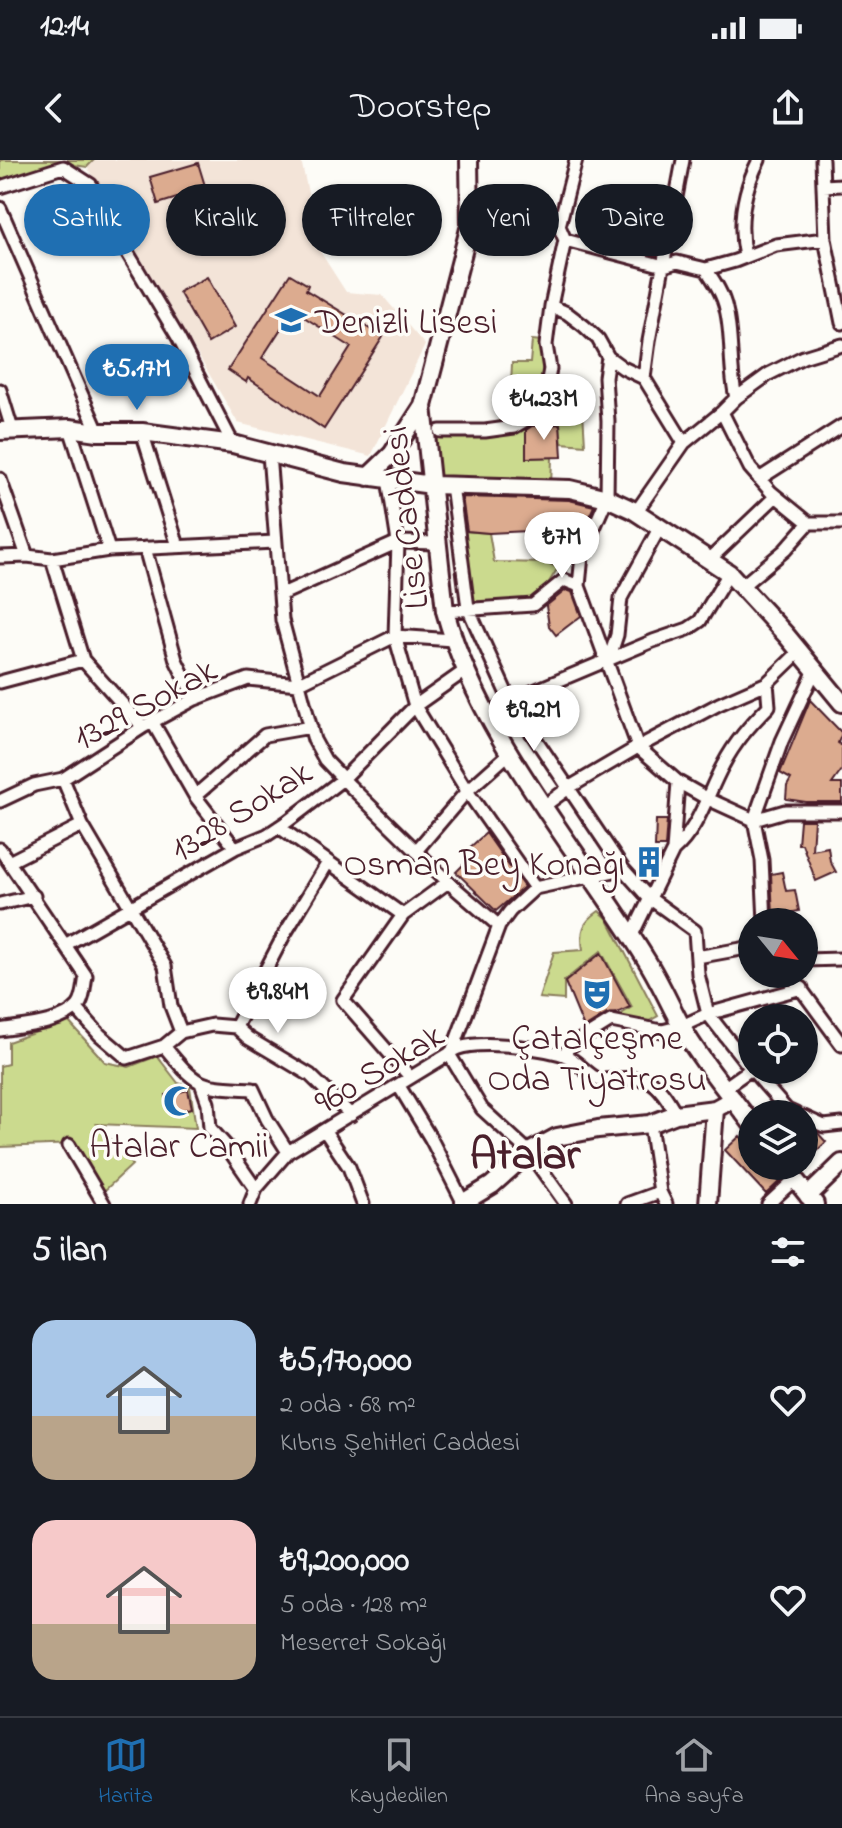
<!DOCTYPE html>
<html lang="tr">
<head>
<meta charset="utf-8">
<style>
	body { margin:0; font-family:"Indie Flower",sans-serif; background:#20242c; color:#f1f3f6; height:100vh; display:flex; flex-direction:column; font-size:30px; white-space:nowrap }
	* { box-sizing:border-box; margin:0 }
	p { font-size:26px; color:#9ea1a6 }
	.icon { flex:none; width:44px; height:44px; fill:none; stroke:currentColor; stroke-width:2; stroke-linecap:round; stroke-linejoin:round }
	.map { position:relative; height:1044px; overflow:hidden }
	.sheet { display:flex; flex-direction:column; background:#171b24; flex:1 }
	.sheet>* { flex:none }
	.banner { position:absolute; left:24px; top:24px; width:794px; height:72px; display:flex; gap:16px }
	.needle { width:52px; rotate:120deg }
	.tools { position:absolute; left:738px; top:748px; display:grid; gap:16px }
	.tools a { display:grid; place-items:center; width:80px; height:80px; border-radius:50%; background:#171b24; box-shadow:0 2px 6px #0004; font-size:40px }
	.price { position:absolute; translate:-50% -68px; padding:0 18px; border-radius:28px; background:#fff; color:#222; font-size:26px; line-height:52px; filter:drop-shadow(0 2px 4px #0008) }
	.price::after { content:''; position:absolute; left:50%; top:48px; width:24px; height:18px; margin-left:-12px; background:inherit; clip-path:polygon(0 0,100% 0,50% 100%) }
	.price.active { background:#1f6fb2; color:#fff }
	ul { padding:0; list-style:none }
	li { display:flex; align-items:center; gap:24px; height:200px; padding:0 32px }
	li span { display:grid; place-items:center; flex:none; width:224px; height:160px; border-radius:24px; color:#555 }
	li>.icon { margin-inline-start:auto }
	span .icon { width:96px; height:96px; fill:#fffc; stroke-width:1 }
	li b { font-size:34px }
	h2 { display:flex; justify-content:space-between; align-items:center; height:96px; padding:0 32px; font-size:34px }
	.pill { padding:0 28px; border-radius:36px; background:#171b24; box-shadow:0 2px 6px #0004; font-size:28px; line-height:72px }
	.pill.active { background:#1f6fb2; color:#fff }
	.status { display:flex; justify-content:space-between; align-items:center; height:56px; padding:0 40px; background:#171b24; direction:ltr }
	.status svg { height:22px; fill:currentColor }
	header { display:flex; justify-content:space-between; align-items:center; height:104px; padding:0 32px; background:#171b24; font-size:36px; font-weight:600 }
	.dock { display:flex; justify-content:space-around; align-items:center; height:112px; border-top:2px solid #363941; background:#171b24; font-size:22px; color:#9ea1a6 }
	.dock a { display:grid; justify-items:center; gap:4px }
	.dock .active { color:#1f6fb2 }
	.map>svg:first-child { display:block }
	.built { fill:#f3e4d8 }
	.green { fill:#cbda8e; stroke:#8a7c5c; stroke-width:2 }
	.building { fill:#dcab8f; stroke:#4a1f2b; stroke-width:2; fill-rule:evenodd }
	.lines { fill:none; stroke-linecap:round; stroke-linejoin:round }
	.street-casing { stroke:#4a1f2b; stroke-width:17 }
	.secondary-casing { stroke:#4a1f2b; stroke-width:22 }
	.street { stroke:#fdfcf7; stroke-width:11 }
	.secondary { stroke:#fdfcf7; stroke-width:16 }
	.labels { text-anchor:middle; stroke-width:7; stroke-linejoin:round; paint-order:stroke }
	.poi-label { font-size:36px; fill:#4a1f2b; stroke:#fdfcf7 }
	.street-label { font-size:36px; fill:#4a1f2b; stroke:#fdfcf7 }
	.district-label { font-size:44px; font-weight:bold; fill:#4a1f2b; stroke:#fdfcf7 }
</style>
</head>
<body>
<div class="status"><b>12:14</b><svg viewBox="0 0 49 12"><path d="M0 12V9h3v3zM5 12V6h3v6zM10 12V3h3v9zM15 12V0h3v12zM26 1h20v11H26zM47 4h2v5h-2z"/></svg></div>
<header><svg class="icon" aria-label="back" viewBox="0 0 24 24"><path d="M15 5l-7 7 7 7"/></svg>Doorstep<svg class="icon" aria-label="share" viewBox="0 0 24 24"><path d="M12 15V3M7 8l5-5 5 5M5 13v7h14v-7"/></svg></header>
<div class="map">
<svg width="842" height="1044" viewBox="0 0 842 1044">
	<rect width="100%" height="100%" fill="#fdfcf7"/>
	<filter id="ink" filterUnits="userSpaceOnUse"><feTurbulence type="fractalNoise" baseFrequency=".0125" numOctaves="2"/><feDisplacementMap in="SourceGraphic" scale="16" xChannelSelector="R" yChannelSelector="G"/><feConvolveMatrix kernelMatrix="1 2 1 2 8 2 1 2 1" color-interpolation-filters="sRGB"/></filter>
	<g filter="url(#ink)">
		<path class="built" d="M96 0H301L321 93 346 132 382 135 425 185 371 296 238 263 87 7Z"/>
		<path class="green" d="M0 0H94L87 7 67 4 0 23Z
			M532 180 542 181V254L583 251 585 285 562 283 560 264 526 267 527 298 552 297 551 328 432 325 427 271 492 270C511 247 511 232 512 203H530Z
			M462 371 489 373 494 402 548 403 558 408 538 439 473 442Z
			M599 751 607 758 658 856 640 866 620 855 632 847 601 791 564 821V840L539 838 554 792 583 790C580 770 583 762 599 751Z
			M68 861 105 902 129 907 157 896 178 923 190 927 196 968 97 964 132 1005 103 1032 75 984 0 987V906L8 904V882Z"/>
		<path class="building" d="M198 3 206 29 158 44 150 17Z
			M290 114 308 125 306 130 383 177 324 269 248 218 246 222 228 210ZM293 150 351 187 320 236 262 198Z
			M207 117 235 167 208 183 179 132Z
			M560 264 562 297 526 298V270L532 266Z
			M462 337 569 340 594 346 584 368 489 373 467 371Z
			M566 430 572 432 581 456 556 475 549 466 546 446Z
			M810 540 842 573 838 583 842 586V610L832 624H842V642H806L786 639 787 626 791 619 780 613Z
			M656 660H667L665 687H655Z
			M800 660H814L812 690 828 687 830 701 836 712 816 721 802 684H798Z
			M486 673 524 727 496 751 456 712 473 695 468 689Z
			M639 693 660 694 654 710H639Z
			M782 712 786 731 795 730 799 751 773 756 771 714Z
			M601 793 630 847 617 853 607 854 584 868 565 822Z
			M188 930 192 948 170 953 166 935Z
			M804 966 817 972 826 982 809 998 804 992Z
			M740 976 752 989V1006H768L781 1020 766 1034 725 990Z"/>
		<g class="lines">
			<defs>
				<path id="street" d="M822 0 825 79 842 163
					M823 26 842 25
					M0 27 63 7 91 25 114 70 179 179 233 284
					M0 48 98 272
					M470 65 559 66
					M565 80 664 106 677 102 706 109 735 101 776 85 825 79
					M745 97C738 64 743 31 759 0
					M706 109C714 121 723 134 726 149 733 178 729 208 736 238
					M551 146 567 153 584 166 598 179 608 197 605 217 608 261 607 338 582 395 579 426 638 587 678 622 708 639 754 660
					M608 197 623 208 644 218 684 283
					M644 218 649 181 683 0
					M0 230 12 269
					M722 252 750 308 771 332 809 363
					M70 268 109 390
					M440 271H485L514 267 533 256 544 241 550 209 546 185 551 146 565 80 559 66 576 0
					M142 272 178 386
					M269 294 282 460 314 580 325 600 350 626 448 722 499 766
					M0 319 27 396
					M388 319 398 382 395 476 415 546 467 631 535 728
					M759 319 842 266
					M452 325 468 448 510 541 623 709 648 737 695 771 698 814 708 854 752 910
					M636 352 684 283 722 252 736 238 769 214 803 197 842 185
					M145 388 176 500 195 539
					M0 397 27 396 52 399 109 390 275 382
					M52 399 83 500 143 567
					M709 400 776 336
					M742 426 785 390 809 363H842
					M280 435 398 382 437 383
					M445 451 533 445 564 420 579 426
					M608 502 617 475 621 438 660 367
					M0 522 83 500
					M489 556 510 541 653 481 688 469 700 461 729 413
					M153 563 195 636 235 688
					M63 619 82 665 165 806 171 846 181 872
					M195 636 265 575 311 567
					M0 641 34 625 63 619 143 567 195 539 248 519 298 524 395 476 453 480
					M544 646 570 627 638 587 719 544 767 523 799 492
					M754 660 782 581 815 510
					M754 660 762 700 765 762
					M754 660 785 651H842
					M279 667 403 755
					M0 689 86 816C84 826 84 839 78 846 63 864 22 866 0 870
					M416 691 467 631 511 592
					M673 691 678 622
					M9 702 82 665
					M0 744 34 736
					M631 777 673 691C699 669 707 634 723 605 735 582 750 565 769 546L767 523
					M65 785 235 688 267 675 288 661 343 619 415 546 466 510
					M697 797 752 787
					M804 800 842 799
					M790 814 842 885
					M76 848 100 875 127 898 164 886 181 872 212 865 236 867 248 878 310 915 351 955
					M236 867 284 775 327 704
					M164 886C199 929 199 926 253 929L267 959 288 992
					M453 889 499 766 510 751 535 728 623 709
					M449 894 482 949 529 992 566 1044
					M564 895 569 887 611 861 662 871 682 866 708 854 802 828
					M752 910 787 950 796 954
					M410 917 343 840 403 755 448 722
					M201 923 208 943 210 968 227 987 256 1029
					M399 926 431 979 464 1044
					M724 928 751 909
					M804 957 824 966 842 964
					M650 964 660 1032 666 1044
					M325 971 349 1007 363 1044
					M69 985 104 1044
					M250 1044 256 1029 288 992 449 894C463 876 543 888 564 895 577 900 586 914 599 920 645 918 652 910 676 954
					M627 1044 660 1032
					M768 1044 795 1019"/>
				<path id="secondary" d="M469 0 470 65 423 246 445 451C480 579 579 689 647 801 662 825 673 852 687 876 706 907 730 935 752 964
					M0 271 70 268 98 272H142L233 284 344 313 432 325 570 329 607 338 633 350 729 413 786 475 842 543
					M368 317 392 294 423 246
					M784 1006 815 1044
					M808 1036 842 1003
					M464 1042 492 1025 529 992 557 977 598 969 650 964 676 954 715 949 733 939
					M708 1044 715 949"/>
			</defs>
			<use href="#street" class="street-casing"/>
			<use href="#secondary" class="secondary-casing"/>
			<use href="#street" class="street"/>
			<use href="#secondary" class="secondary"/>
		</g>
	</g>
	<defs>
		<symbol id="school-bare" viewBox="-9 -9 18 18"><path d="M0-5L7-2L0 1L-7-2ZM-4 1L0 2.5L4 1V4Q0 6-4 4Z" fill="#1f6fb2" stroke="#fdfcf7" stroke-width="2.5" paint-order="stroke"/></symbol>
		<symbol id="building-bare" viewBox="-9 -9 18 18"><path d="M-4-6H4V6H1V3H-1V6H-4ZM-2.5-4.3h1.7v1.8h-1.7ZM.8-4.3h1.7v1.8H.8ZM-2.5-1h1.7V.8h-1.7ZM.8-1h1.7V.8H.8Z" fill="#1f6fb2" stroke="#fdfcf7" stroke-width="2.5" paint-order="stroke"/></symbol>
		<symbol id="theatre-bare" viewBox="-9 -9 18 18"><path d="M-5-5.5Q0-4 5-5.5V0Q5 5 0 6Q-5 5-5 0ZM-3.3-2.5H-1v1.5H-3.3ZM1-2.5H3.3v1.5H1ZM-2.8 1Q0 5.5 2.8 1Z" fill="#1f6fb2" stroke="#fdfcf7" stroke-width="2.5" paint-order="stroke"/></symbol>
		<symbol id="mosque-bare" viewBox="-9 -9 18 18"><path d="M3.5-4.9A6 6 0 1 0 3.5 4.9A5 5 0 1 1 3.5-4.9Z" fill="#1f6fb2" stroke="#fdfcf7" stroke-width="2.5" paint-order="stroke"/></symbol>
	</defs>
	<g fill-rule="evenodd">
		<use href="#school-bare" x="269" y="138" width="44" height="44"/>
		<use href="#building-bare" x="627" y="680" width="44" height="44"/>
		<use href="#theatre-bare" x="575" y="812" width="44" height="44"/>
		<use href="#mosque-bare" x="157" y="919" width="44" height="44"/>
	</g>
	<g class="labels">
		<g class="poi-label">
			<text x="315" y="173" text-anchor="start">Denizli Lisesi</text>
			<text x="625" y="715" text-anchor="end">Osman Bey Konağı</text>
			<text x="597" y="889">Çatalçeşme<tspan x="597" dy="41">Oda Tiyatrosu</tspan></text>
			<text x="179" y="997">Atalar Camii</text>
		</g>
		<g class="street-label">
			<text transform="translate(404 358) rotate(-97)" y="13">Lise Caddesi</text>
			<text transform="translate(144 542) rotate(-28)" y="13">1329 Sokak</text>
			<text transform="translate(240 649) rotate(-32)" y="13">1328 Sokak</text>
			<text transform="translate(378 907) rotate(-31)" y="13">960 Sokak</text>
		</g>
		<g class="district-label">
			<text x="525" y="1008">Atalar</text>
		</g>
	</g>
</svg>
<div class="tools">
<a><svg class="needle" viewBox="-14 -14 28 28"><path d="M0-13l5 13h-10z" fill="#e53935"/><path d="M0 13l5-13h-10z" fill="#9ea1a6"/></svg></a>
<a><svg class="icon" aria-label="locate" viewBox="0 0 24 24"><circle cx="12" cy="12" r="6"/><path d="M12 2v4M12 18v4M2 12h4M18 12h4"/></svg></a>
<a><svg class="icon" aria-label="layers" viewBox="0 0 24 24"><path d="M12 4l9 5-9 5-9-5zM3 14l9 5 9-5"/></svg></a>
</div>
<b class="price active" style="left:137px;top:252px">₺5.17M</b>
<b class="price" style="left:544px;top:282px">₺4.23M</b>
<b class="price" style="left:562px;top:420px">₺7M</b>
<b class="price" style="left:534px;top:593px">₺9.2M</b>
<b class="price" style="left:278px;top:875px">₺9.84M</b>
<div class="banner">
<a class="pill active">Satılık</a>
<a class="pill">Kiralık</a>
<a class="pill">Filtreler</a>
<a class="pill">Yeni</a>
<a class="pill">Daire</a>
</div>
</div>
<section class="sheet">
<h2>5 ilan<svg class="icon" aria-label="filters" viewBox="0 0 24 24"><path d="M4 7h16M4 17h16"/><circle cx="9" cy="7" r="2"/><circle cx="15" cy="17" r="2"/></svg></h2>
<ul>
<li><span style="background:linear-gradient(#a9c7e8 60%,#b9a48a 0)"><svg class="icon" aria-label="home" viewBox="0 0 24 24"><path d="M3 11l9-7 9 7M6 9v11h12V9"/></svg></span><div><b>₺5,170,000</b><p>2 oda · 68 m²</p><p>Kıbrıs Şehitleri Caddesi</p></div><svg class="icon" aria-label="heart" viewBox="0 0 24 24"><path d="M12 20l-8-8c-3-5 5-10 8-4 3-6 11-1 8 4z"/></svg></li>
<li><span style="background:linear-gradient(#f6c9c9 65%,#b9a48a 0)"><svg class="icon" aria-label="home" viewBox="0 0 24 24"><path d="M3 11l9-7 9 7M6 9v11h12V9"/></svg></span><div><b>₺9,200,000</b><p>5 oda · 128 m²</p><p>Meserret Sokağı</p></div><svg class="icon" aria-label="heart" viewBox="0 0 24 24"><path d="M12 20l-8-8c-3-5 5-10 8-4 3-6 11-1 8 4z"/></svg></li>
</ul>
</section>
<nav class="dock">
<a class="active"><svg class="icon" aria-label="map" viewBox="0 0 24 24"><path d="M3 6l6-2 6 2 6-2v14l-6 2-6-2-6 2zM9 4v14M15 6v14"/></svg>Harita</a>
<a><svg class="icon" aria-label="saved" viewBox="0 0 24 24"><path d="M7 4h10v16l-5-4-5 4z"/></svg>Kaydedilen</a>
<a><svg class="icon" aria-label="home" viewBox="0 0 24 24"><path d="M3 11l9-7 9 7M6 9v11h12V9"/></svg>Ana sayfa</a>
</nav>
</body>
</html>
